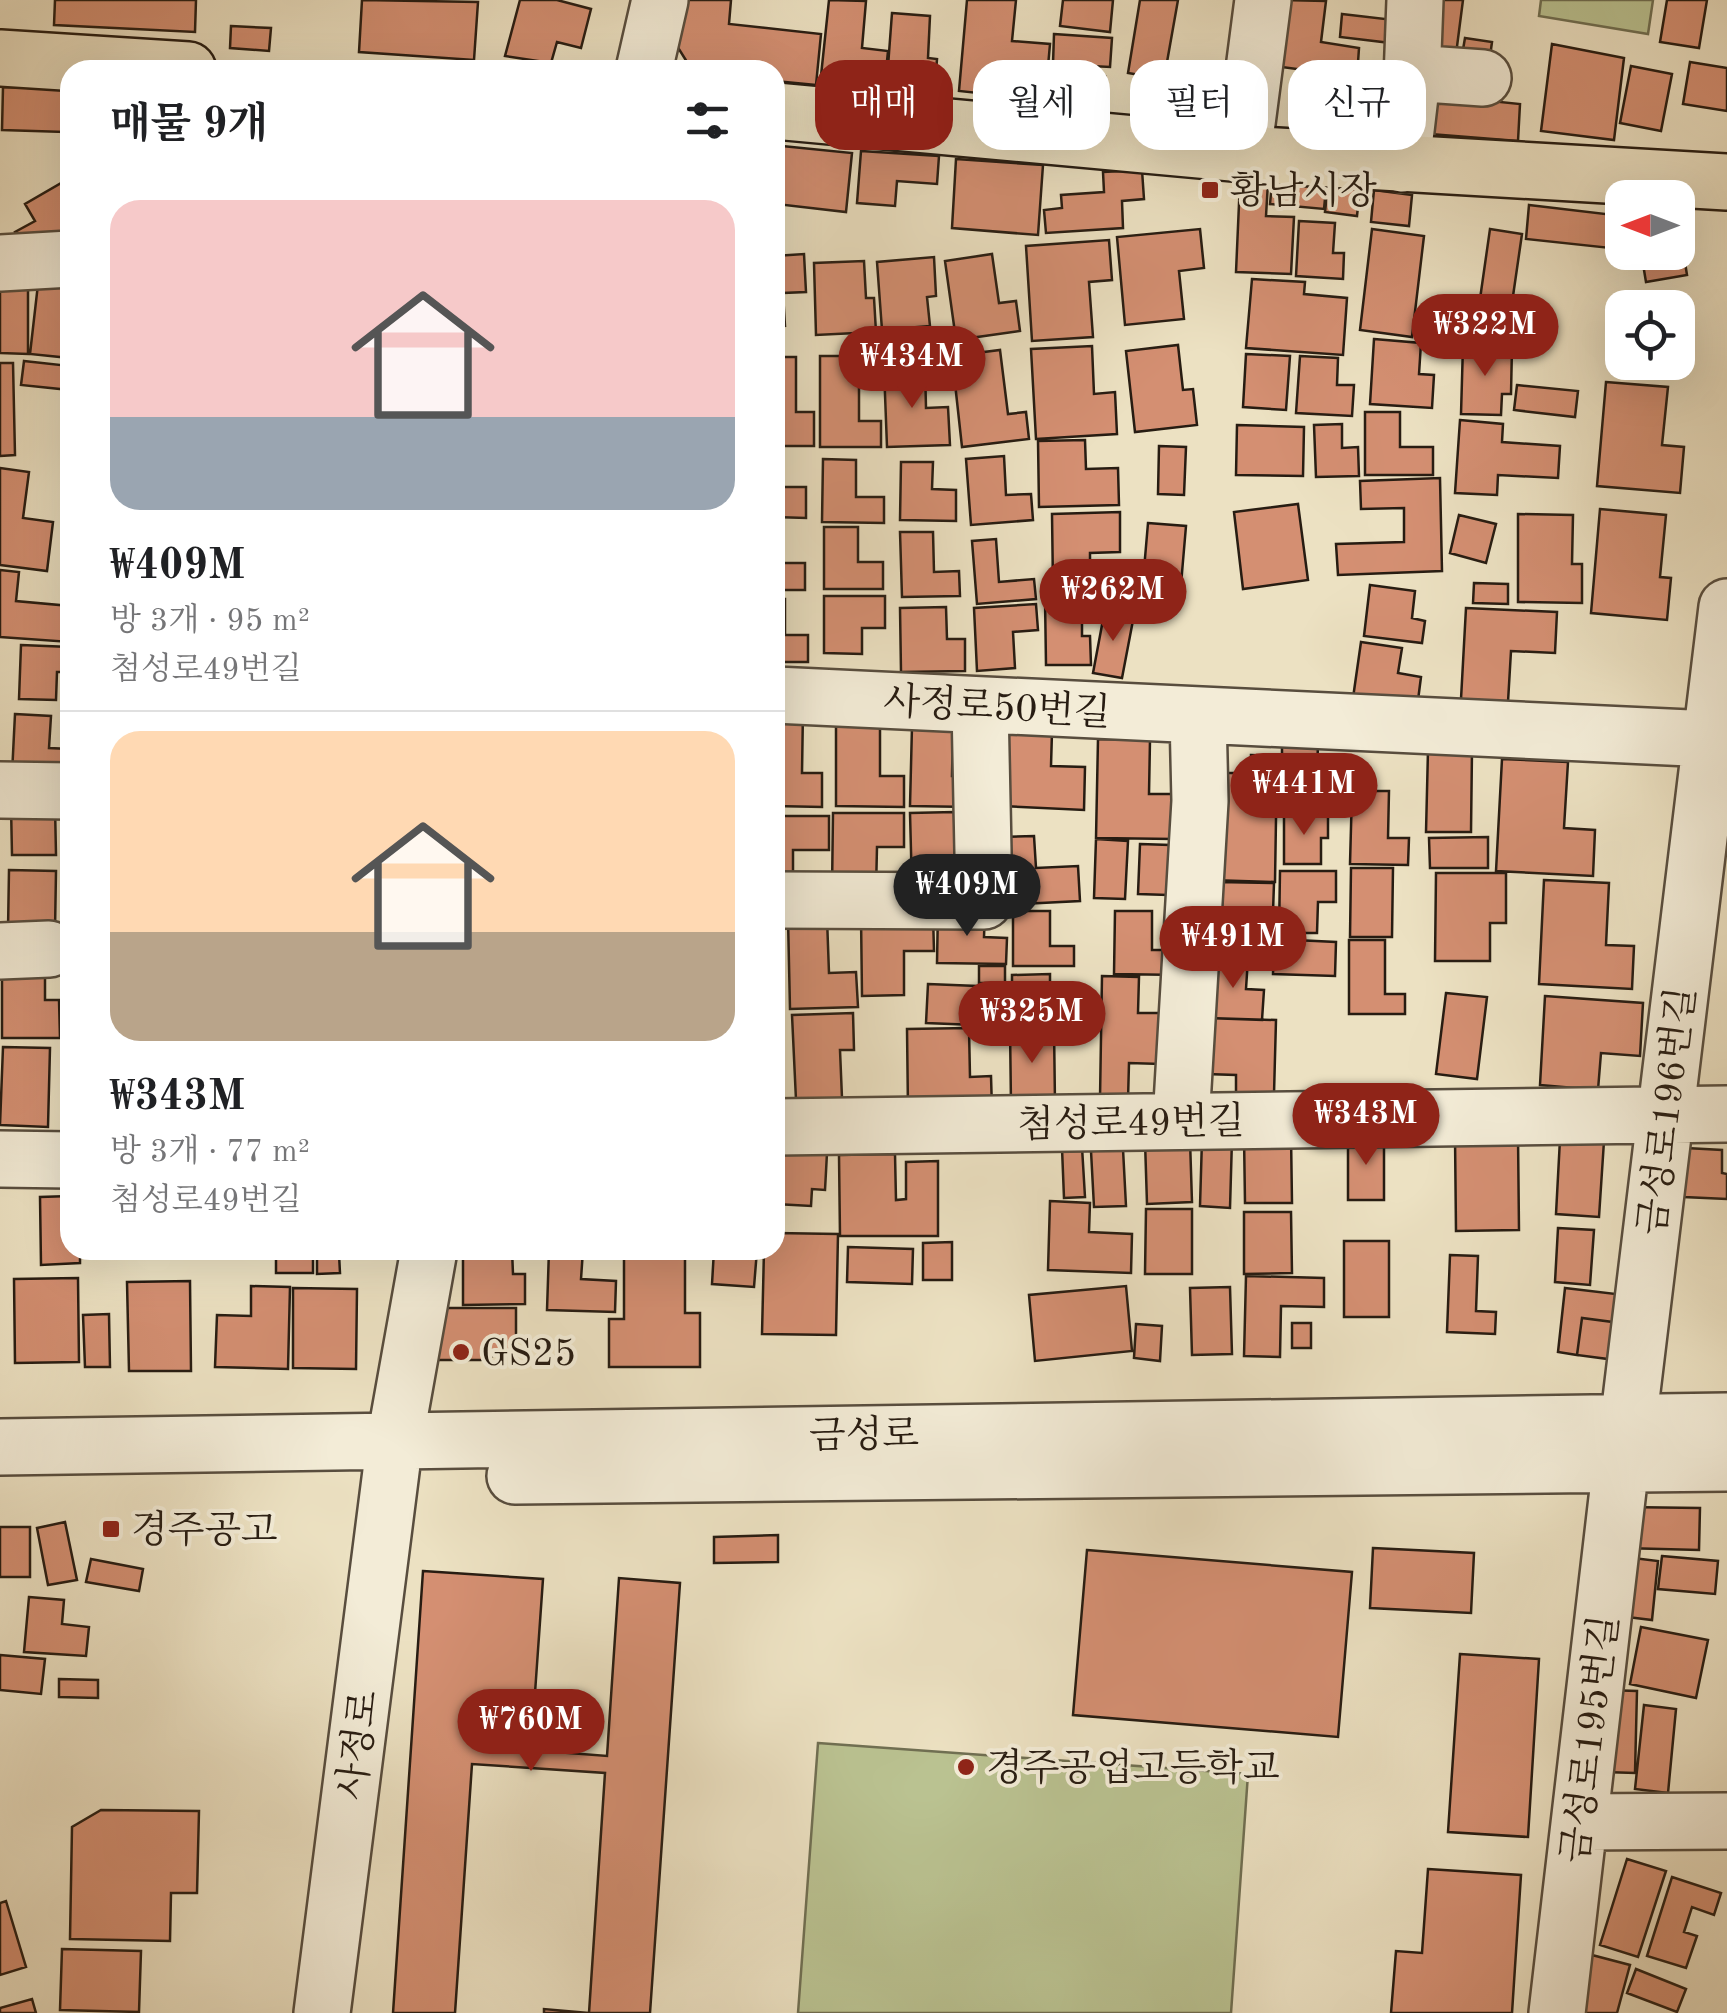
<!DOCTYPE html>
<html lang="ko">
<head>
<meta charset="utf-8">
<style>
	body { margin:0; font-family:"Old Standard TT","Noto Serif KR",serif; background:#f6f6f6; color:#202124; height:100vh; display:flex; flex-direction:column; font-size:38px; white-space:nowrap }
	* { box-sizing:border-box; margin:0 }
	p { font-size:32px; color:#757577 }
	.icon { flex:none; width:55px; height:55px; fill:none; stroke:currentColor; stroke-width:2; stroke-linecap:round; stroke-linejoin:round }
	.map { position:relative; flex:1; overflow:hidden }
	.sheet { position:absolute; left:60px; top:60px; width:725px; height:1200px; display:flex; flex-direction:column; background:#fff; border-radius:30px; box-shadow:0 10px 40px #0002 }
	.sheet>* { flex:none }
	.hud { position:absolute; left:815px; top:60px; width:760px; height:90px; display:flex; gap:20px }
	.needle { width:65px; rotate:270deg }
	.controls { position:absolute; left:1605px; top:180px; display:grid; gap:20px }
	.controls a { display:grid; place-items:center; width:90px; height:90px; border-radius:20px; background:#fff; box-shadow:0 10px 40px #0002; font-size:50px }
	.price { position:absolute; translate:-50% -85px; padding:0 22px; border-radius:35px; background:#8f2418; color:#fff; font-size:32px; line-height:65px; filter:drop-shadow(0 2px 5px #0008) }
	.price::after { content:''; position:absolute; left:50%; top:60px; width:30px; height:22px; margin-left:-15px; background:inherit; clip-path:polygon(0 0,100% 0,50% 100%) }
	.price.active { background:#222; color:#fff }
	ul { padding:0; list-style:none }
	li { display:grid; align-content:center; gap:20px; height:530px; padding:0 50px }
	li+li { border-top:2px solid #e0e0e0 }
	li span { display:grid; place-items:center; height:310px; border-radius:30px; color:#555 }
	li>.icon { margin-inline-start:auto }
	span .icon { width:180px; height:180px; fill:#fffc; stroke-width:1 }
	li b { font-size:42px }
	h2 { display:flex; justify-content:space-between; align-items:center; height:120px; padding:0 50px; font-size:42px }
	.pill { padding:0 35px; border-radius:30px; background:#fff; box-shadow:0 10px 40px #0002; font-size:35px; line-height:90px }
	.pill.active { background:#8f2418; color:#fff }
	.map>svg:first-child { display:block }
	.garden { fill:#bac291; stroke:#706f52; stroke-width:2.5 }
	.building { fill:#d48f72; stroke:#271c12; stroke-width:2.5 }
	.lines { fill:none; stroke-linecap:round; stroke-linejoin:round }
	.minor-casing { stroke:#584d3e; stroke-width:60 }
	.major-casing { stroke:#271c12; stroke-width:60 }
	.minor { stroke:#f3ecd7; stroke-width:55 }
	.major { stroke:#ece1c2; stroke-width:55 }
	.poi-dot { fill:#8f2418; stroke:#f3ecd7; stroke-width:4 }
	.labels { text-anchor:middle; stroke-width:8; stroke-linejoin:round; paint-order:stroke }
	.poi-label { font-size:38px; fill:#271c12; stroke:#f3ecd7; text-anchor:start }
	.street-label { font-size:38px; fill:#271c12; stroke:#f3ecd7 }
</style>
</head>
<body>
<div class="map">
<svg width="1727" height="2013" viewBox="0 0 1727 2013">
	<rect width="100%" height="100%" fill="#ece1c2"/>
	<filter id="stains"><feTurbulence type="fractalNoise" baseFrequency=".002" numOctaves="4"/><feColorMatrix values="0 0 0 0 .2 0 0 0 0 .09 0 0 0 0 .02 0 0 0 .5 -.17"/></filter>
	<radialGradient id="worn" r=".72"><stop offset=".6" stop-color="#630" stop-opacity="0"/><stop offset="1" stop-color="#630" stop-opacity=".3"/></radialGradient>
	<path class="garden" d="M1541 0H1653L1648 34 1539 16Z
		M818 1743 1248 1774 1231 2013H798Z"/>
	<path class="building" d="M55 0H196L195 32 54 25Z
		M362 0 478 2 474 60 359 52Z
		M520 0H557L591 9 581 48 557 42 551 63 505 56Z
		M683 0H731L729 24 821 34 816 85 775 81V70H692L677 46Z
		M829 0 866 1 862 48 888 51 884 91 820 85Z
		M967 0H1016L1012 41 1050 44 1045 100 959 91Z
		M1063 0H1113L1110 32 1060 26Z
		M1140 0H1178L1164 79 1128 73Z
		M1282 0 1326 1 1321 42 1359 48 1357 77 1274 66Z
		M1426 0H1463L1455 62 1418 57Z
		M1667 0H1707L1699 48 1660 42Z
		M892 13 930 16 928 58 937 59 934 97 886 93Z
		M1342 14 1394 20 1391 43 1340 37Z
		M231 26 271 28 269 51 230 48Z
		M1054 34 1112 38 1110 67 1053 64Z
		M1465 38 1492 42 1488 71 1460 67Z
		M1552 44 1624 58 1614 140 1541 131Z
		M1690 62 1727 68V111L1683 104Z
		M1631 66 1672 74 1661 131 1620 123Z
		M1064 71 1105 76 1102 108 1060 104Z
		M3 87 66 89 65 132 2 130Z
		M1433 95 1520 104 1518 141 1430 134Z
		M782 146 852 153 846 212 776 204Z
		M861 151 939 156 937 184 897 181 895 206 857 203Z
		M956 159 1043 165 1038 235 952 228Z
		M1142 170 1144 199 1122 201 1123 228 1046 233 1044 210 1062 208 1061 195 1104 192 1103 172Z
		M1240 181 1268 182 1266 216 1294 217 1291 274 1236 272Z
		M63 182 70 211V231L28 255 15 232 35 221 25 204Z
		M1272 183 1326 188 1324 209 1270 204Z
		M1328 184 1360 187 1357 216 1325 212Z
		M1374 190 1412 195 1409 226 1371 222Z
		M1529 205 1614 215 1610 248 1526 239Z
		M1678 218 1687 275 1646 282 1641 252H1678Z
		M1299 221 1335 223 1333 253H1344L1343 279 1296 276Z
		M1200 229 1204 268 1179 271 1184 319 1125 325 1117 237Z
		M1372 229 1424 236 1412 337 1360 330Z
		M1490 229 1522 234 1512 303 1480 299Z
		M1109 240 1112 280 1089 282 1093 337 1032 341 1026 246Z
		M804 254 806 292 783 293 785 326 775 327V256Z
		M992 254 999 303 1016 301 1020 331 956 340 945 261Z
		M934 257 936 296 927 297 930 326 882 330 877 262Z
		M864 261 866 298H874L876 332 816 335 814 263Z
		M0 278H28V354L0 353Z
		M1252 279 1305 282 1304 294 1347 298 1343 355 1246 348Z
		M38 284 70 287V358L30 354Z
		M1464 309 1510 313 1506 340 1462 335Z
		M1374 339 1421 343 1419 374 1434 375 1432 408 1370 404Z
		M1178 345 1183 390 1193 389 1197 425 1135 432 1126 351Z
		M1463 345 1512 347 1511 394H1502L1501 415 1461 414Z
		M1092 346 1094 394 1115 392 1117 434 1036 439 1031 349Z
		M1000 350 1008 414 1026 412 1029 439 962 447 952 356Z
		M1246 354 1290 356 1286 410 1243 407Z
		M820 356H859V421H881V447H820Z
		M1300 356 1338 358 1337 385H1354L1352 416 1296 413Z
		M775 357H796V412H814V446H775Z
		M24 361 70 366V390L21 385Z
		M0 363H13L15 455 0 456Z
		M925 366 926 408 948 407 950 445 887 447 884 368Z
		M1606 382 1668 387 1662 445 1684 447 1680 493 1597 486Z
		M1517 385 1578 391 1575 417 1514 410Z
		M1365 412H1400V447H1433V475H1365Z
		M1460 420 1503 424 1502 442 1560 446 1558 478 1498 475 1497 495 1455 493Z
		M1342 424V448L1358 447 1359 476 1316 477 1314 425Z
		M1237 425 1304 427 1303 476 1236 475Z
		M1085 440 1086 469 1118 468 1119 505 1039 507 1038 441Z
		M1159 446 1186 447 1184 495 1158 494Z
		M775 453H782V487H806V518L775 517Z
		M1004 456 1006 495 1031 494 1033 520 971 525 966 459Z
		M823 459 856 460V497H884V523L822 522Z
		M901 462H933L932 489 956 490V521L900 520Z
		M0 468 29 472 23 518 53 522 47 571 0 565Z
		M1440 478 1442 571 1338 575 1336 544 1404 542V508L1361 509 1360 481Z
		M1298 504 1308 580 1243 589 1234 512Z
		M1600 509 1666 515 1660 577 1671 578 1667 620 1591 613Z
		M1120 512V552L1090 553V585L1053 586 1052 514Z
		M1518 514 1573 515 1572 564H1582V603L1518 602Z
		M1459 515 1496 524 1486 563 1450 553Z
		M1148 523 1186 526 1180 596 1142 593Z
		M775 526H783L782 563H805V590H775Z
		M824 527H858V562H883V589H824Z
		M900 532H933L934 572 959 571 960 596 902 597Z
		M996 539 999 582 1034 579 1036 599 977 604 972 541Z
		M0 570 19 572 16 601 70 606V642L0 637Z
		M1474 583 1508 584V604L1473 603Z
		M1370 585 1415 591 1412 618 1425 621 1422 643 1364 636Z
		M824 596H885V628H862V654L824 653Z
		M1045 598H1082V636H1090L1091 665H1046Z
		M775 599H785V635H808V662H775Z
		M1036 604 1038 630 1013 632 1015 668 977 671 974 608Z
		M946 607 947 639H965V671L901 672 900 608Z
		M1466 608 1557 612 1555 653 1511 651 1508 702 1461 699Z
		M1105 609 1134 615 1122 678 1093 673Z
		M1361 642 1402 648 1398 673 1421 677 1417 708 1353 698Z
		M21 645 70 647V672H57L56 700 19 699Z
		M775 709 803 710 802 773H822V807L775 806Z
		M15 714 51 716 49 748 70 749V777L12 774Z
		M836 724H880V776H904V807L836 806Z
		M912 726 953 727 952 776H971L970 807 910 806Z
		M1006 730 1052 732 1051 766 1085 767 1084 810 1002 806Z
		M1098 739 1150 740 1149 794H1174V839L1096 838Z
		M1282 740 1318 741 1317 780 1335 781V811H1282Z
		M1428 750H1472L1471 832H1426Z
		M1251 755 1277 756 1275 882 1210 880 1212 773H1251Z
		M1502 759 1568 762 1564 828 1595 830 1593 876 1496 871Z
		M1352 791H1389L1388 838H1409L1408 865 1350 864Z
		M11 806H55L56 855H12Z
		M954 812 955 858 974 857V888L912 889 910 813Z
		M833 813H904V847H877L876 890H832Z
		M1284 814H1328V838H1321V864H1284Z
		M775 816H829V850H793V875H775Z
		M1034 836 1036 868 1078 866 1080 901 1002 905 999 837Z
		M1488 837V868H1430L1429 838Z
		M1096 839 1128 841 1125 899 1094 898Z
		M1140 844 1170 845 1168 895 1138 894Z
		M1351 868H1393L1392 937H1350Z
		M9 870 56 871 55 931 8 930Z
		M1280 871H1336V902H1318L1317 933H1279Z
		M1436 873H1506V923H1490V961H1435Z
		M1544 880 1609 883 1606 945 1634 946 1632 989 1539 984Z
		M1218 882 1274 883 1273 912 1251 911 1250 948 1216 947Z
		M938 908 985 909 984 937 1007 938 1006 964 937 963Z
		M1013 911H1050V946H1074V966H1013Z
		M1115 911H1152V950H1180V975L1114 974Z
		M933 915 934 951H904V995L862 996 861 916Z
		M827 918 829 973 856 972 858 1007 790 1009 788 919Z
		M1274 939 1336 942 1335 976 1273 974Z
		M1349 940H1385V994H1405V1014H1349Z
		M1210 957 1248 958 1246 989 1264 990 1262 1020 1208 1018Z
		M2 964H45V1000H59L60 1038H2Z
		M979 966H1005V983H979Z
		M1050 974V1023H1012V975Z
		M1102 976 1139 977 1138 1013H1162L1161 1064 1129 1063 1128 1100 1100 1099Z
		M928 984 1002 987 1001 1026 926 1023Z
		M1446 993 1487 997 1477 1079 1436 1074Z
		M1545 996 1643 1003 1640 1056 1601 1053 1598 1090 1540 1085Z
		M1061 1008H1086V1028H1061Z
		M853 1013 854 1050H840L842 1098 796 1100 792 1015Z
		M1208 1018 1276 1020 1274 1094 1236 1093V1075L1206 1074Z
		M969 1028 970 1077 991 1076 992 1109 908 1110 907 1029Z
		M1010 1028H1054L1055 1104 1011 1105Z
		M3 1047 50 1048 48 1127 0 1125Z
		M1291 1135 1292 1203H1245L1244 1136Z
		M1455 1136H1518L1519 1230 1456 1231Z
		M1348 1137H1384V1200H1348Z
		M1202 1139H1232L1230 1208 1200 1206Z
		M1560 1139 1604 1141 1599 1217 1556 1214Z
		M1190 1140 1192 1202 1147 1204 1145 1141Z
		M1082 1147 1085 1197 1064 1198 1062 1148Z
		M1686 1148 1722 1150V1173L1727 1174V1199L1684 1197Z
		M1123 1149 1126 1206 1094 1207 1091 1151Z
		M779 1151 827 1153 825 1190 812 1189 811 1206 776 1204Z
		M895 1154 896 1200 906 1199V1162L938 1161V1236H840L839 1155Z
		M70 1196V1250H80V1263L41 1265 40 1197Z
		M1050 1201 1090 1203 1089 1232 1132 1234 1131 1273 1048 1270Z
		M1146 1209H1192V1274H1145Z
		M1244 1212H1291L1292 1273 1244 1274Z
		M1558 1228 1594 1230 1590 1285 1555 1282Z
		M775 1233 838 1234 836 1335 762 1334 764 1250H775Z
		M1344 1241H1389V1317H1344Z
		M952 1242V1280H923V1243Z
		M848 1247 913 1249 912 1284 847 1282Z
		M135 1250H173V1258H135Z
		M245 1250H313V1273H276V1255H245Z
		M317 1250H381V1254H339L340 1273 317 1274Z
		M463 1250H512L513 1274H525V1304L463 1305Z
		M549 1250H583L581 1279 616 1281 615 1312 547 1310Z
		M624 1250H685V1313H700V1367H609V1319H624Z
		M714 1250H757L754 1287 712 1284Z
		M1450 1255 1478 1256 1476 1311 1496 1312 1495 1334 1447 1332Z
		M1246 1276 1324 1278V1307L1281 1306 1280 1357 1244 1356Z
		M78 1278 79 1362 15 1363 14 1279Z
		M190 1281 191 1371H129L127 1282Z
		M251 1286 290 1287 288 1369 215 1367 217 1315 251 1316Z
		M1126 1286 1132 1351 1035 1361 1029 1295Z
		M1230 1287 1232 1354 1192 1355 1190 1288Z
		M293 1288 357 1289 356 1369 293 1368Z
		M1565 1288 1616 1294 1613 1322 1582 1318 1577 1355 1558 1352Z
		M437 1308H516V1348L481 1360H437Z
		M109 1314 110 1367H85L83 1315Z
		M1582 1318 1613 1322 1608 1359 1577 1355Z
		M1292 1323H1311V1348H1292Z
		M1136 1324 1162 1326 1160 1361 1134 1358Z
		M1624 1507 1700 1508 1699 1550 1623 1548Z
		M65 1522 77 1580 48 1585 37 1528Z
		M0 1527H30V1577H0Z
		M778 1535V1562L714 1563V1537Z
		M1373 1548 1474 1553 1471 1613 1370 1608Z
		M1087 1550 1352 1572 1338 1737 1073 1715Z
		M1662 1556 1718 1561 1715 1594 1658 1589Z
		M1625 1557 1658 1561 1652 1620 1619 1616Z
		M91 1559 143 1569 139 1591 86 1582Z
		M423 1571 543 1579 531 1750 607 1756 619 1578 680 1583 650 2013H544V2009L589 2013 605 1773 472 1764 455 2013H393Z
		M29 1597 64 1600 62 1624 89 1627 86 1656 24 1652Z
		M1641 1627 1708 1640 1696 1698 1630 1684Z
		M1460 1654 1539 1659 1528 1837 1448 1832Z
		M0 1655 45 1659 41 1694 0 1690Z
		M59 1679 98 1680V1698L59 1697Z
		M1606 1690 1637 1691 1635 1773 1604 1772Z
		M1644 1705 1676 1709 1668 1793 1635 1789Z
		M101 1810 199 1811 197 1893H171L170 1941 70 1939 72 1827Z
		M1627 1859 1666 1871 1638 1957 1600 1945Z
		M1428 1869 1521 1875 1512 2013H1391L1396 1951 1422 1953Z
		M1672 1877 1721 1893 1714 1915 1692 1907 1684 1932 1697 1936 1686 1968 1647 1956Z
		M6 1901 26 1967 0 1975V1903Z
		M62 1949 141 1951 139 2012 60 2010Z
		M1592 1955 1630 1965 1617 2013H1577Z
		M1636 1969 1686 1989 1677 2012 1627 1993Z
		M32 1999 36 2013H0V2008Z"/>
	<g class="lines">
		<defs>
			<path id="minor" d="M644 70 660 0
				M1412 73 1483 78
				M1243 154 1263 0
				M1402 164 1412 79 1415 0
				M0 263 70 259
				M775 695 1711 739
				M0 790 70 791
				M775 900 984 901 980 705
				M0 951 49 949
				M1181 1121 1200 801 1198 715
				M775 1127 1727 1114
				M0 1159 70 1160
				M1628 1424 1727 607
				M0 1447 1727 1421
				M515 1476 1727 1463
				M1580 1822 1727 1821
				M322 2013 395 1440 429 1250
				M1557 2013 1621 1464"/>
			<path id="major" d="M0 58 188 70
				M775 111 1243 154 1727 182"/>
		</defs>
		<use href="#minor" class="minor-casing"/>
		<use href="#major" class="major-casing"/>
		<use href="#minor" class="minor"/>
		<use href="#major" class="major"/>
	</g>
	<g class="poi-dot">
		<rect x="1200" y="180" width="20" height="20" rx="5"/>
		<circle cx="461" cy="1352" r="10"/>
		<rect x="101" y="1519" width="20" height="20" rx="5"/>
		<circle cx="966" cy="1767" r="10"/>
	</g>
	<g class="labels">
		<g class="poi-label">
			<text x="1230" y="203">황남시장</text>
			<text x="481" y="1365">GS25</text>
			<text x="131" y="1542">경주공고</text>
			<text x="986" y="1780">경주공업고등학교</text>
		</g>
		<g class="street-label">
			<text transform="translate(997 706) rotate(3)" y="13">사정로50번길</text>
			<text transform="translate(1666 1111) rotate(-83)" y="13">금성로196번길</text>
			<text transform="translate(1131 1122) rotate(-1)" y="13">첨성로49번길</text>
			<text transform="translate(864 1434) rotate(-1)" y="13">금성로</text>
			<text transform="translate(1589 1739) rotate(-83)" y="13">금성로195번길</text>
			<text transform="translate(357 1745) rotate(-83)" y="13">사정로</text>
		</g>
	</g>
	<rect width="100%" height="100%" filter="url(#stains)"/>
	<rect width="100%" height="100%" fill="url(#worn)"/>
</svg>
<div class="controls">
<a><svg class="needle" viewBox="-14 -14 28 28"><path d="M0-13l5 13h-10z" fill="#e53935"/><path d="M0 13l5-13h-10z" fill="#757577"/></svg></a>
<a><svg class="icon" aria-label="locate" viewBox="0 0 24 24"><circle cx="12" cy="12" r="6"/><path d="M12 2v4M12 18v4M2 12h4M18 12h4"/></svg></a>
</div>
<b class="price" style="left:1485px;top:379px">₩322M</b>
<b class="price" style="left:912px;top:411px">₩434M</b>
<b class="price" style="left:1113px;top:644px">₩262M</b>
<b class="price" style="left:1304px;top:838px">₩441M</b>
<b class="price active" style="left:967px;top:939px">₩409M</b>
<b class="price" style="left:1233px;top:991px">₩491M</b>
<b class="price" style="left:1032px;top:1066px">₩325M</b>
<b class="price" style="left:1366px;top:1168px">₩343M</b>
<b class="price" style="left:531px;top:1774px">₩760M</b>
<div class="hud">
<a class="pill active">매매</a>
<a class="pill">월세</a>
<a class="pill">필터</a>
<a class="pill">신규</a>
</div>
<section class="sheet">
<h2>매물 9개<svg class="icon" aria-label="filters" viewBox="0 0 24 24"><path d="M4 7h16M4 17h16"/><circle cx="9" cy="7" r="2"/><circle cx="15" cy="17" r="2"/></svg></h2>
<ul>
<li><span style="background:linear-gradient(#f6c9c9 70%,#9aa5b1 0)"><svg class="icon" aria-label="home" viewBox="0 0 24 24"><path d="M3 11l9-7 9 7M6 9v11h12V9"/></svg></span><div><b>₩409M</b><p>방 3개 · 95 m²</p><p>첨성로49번길</p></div></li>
<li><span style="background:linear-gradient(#ffd9b3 65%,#b9a48a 0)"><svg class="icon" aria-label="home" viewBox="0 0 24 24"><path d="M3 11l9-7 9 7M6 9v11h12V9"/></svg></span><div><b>₩343M</b><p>방 3개 · 77 m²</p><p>첨성로49번길</p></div></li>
</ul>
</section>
</div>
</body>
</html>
